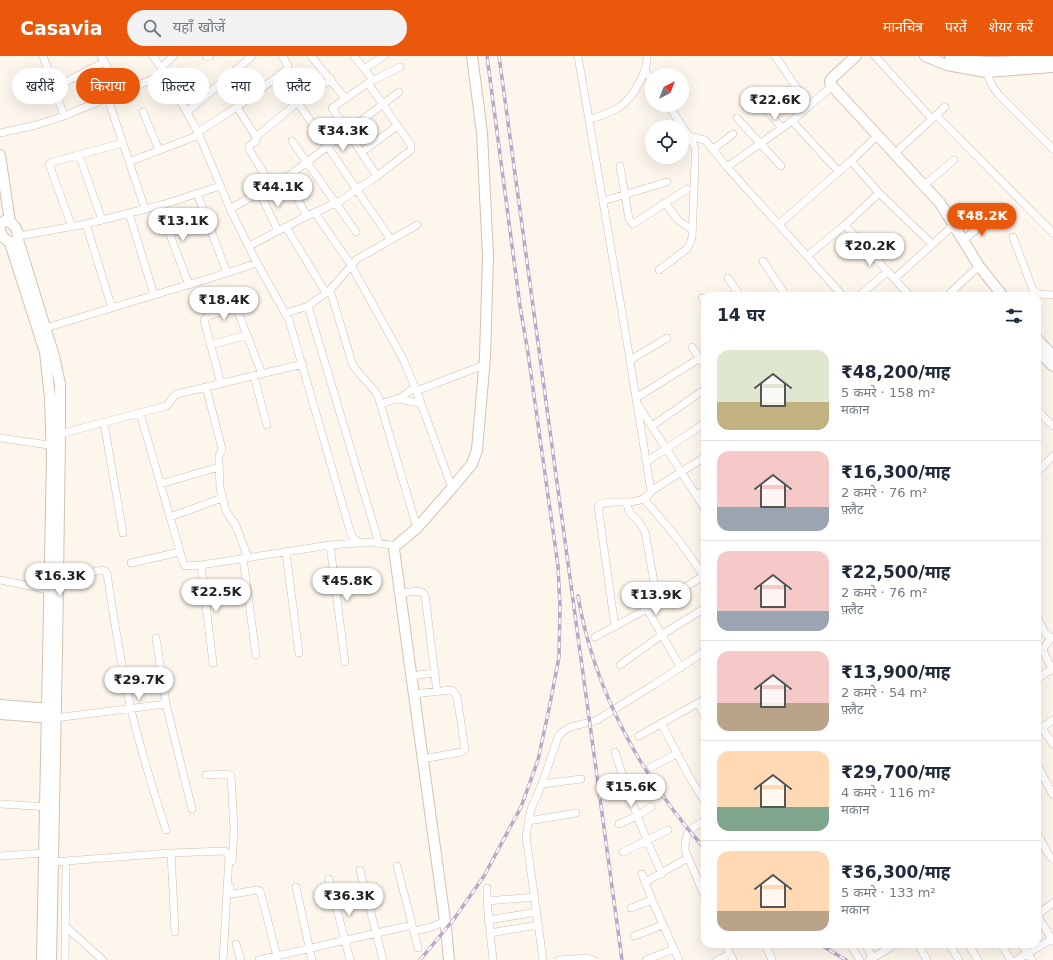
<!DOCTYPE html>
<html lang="hi">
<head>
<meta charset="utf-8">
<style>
	body { margin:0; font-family:"DejaVu Sans","Noto Sans Devanagari",sans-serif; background:#f2f2f3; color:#1f2937; height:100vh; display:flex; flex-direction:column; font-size:15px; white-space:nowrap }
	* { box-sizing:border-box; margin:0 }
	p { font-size:13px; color:#747a83 }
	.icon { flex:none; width:22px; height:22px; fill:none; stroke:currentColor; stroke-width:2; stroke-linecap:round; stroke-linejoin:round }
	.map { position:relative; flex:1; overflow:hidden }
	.drawer { position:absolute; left:701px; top:236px; width:340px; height:656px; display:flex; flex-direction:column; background:#fff; border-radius:12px; box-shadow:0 4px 16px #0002 }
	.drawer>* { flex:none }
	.hud { position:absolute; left:12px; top:12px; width:380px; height:36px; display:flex; gap:8px }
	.needle { width:26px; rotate:42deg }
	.tools { position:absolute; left:645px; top:12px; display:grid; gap:8px }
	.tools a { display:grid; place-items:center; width:44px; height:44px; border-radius:50%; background:#fff; box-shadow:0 4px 16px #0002; font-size:20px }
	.price { position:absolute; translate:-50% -34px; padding:0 9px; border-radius:14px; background:#fff; color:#222; font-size:13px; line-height:26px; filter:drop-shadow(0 1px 2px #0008) }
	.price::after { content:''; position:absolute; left:50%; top:24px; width:12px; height:9px; margin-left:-6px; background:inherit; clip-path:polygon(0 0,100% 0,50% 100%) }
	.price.active { background:#ea580c; color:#fff }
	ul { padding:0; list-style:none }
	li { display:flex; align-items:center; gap:12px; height:100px; padding:0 16px }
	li+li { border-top:1px solid #e0e1e3 }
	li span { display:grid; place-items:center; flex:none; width:112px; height:80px; border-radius:12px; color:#555 }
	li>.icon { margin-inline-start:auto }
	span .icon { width:48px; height:48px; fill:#fffc; stroke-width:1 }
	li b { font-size:17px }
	h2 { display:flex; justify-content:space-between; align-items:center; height:48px; padding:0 16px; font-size:17px }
	.chip { padding:0 14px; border-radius:18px; background:#fff; box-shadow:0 4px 16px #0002; font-size:14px; line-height:36px }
	.chip.active { background:#ea580c; color:#fff }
	header { display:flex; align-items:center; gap:24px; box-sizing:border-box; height:56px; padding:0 20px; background:#ea580c; color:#fff }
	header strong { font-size:19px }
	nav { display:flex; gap:22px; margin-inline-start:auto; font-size:14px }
	.search { width:280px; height:36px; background:#f2f2f3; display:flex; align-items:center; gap:10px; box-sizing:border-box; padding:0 14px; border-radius:22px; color:#747a83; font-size:15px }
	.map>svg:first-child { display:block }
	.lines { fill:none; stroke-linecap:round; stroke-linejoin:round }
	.street-casing { stroke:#d1beb0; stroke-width:8 }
	.secondary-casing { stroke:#d6c0b0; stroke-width:12 }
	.street { stroke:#fff; stroke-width:7 }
	.secondary { stroke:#fff; stroke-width:10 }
	.rail-casing { stroke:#b9a8c9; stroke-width:3.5 }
	.rail { stroke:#fffaf3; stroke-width:2; stroke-dasharray:6; stroke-linecap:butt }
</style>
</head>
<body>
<header>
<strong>Casavia</strong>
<div class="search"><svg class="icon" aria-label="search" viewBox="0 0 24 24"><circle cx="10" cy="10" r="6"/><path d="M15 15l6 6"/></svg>यहाँ खोजें</div>
<nav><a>मानचित्र</a><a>परतें</a><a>शेयर करें</a></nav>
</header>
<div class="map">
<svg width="1053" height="904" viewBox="0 0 1053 904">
	<rect width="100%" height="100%" fill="#fdf6ec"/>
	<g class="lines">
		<defs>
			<path id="street" d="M43 0 64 60
				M101 0 122 37
				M153 0 165 18 198 76 230 153 257 207 289 264 351 478 355 484 360 487
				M206 0 208 1 210 0
				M311 0 345 42
				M354 0 373 24
				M578 0 626 280 651 435C642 454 610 440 598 450L615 571
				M775 0 809 50
				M875 0 932 63
				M161 12 173 0
				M364 13 384 0
				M645 14 652 25
				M986 16 993 31 999 39 1053 93
				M279 19 391 184
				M54 32 104 6
				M108 43 145 153
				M762 49 782 72
				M237 51 256 81V85L249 90V93L272 131
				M143 56 159 94
				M187 56 252 0
				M936 59 1053 177
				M737 62 781 110
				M589 64C600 60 612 56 621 50 633 41 648 15 647 0
				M792 65 839 116
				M198 76 237 51 286 14 288 9 282 0
				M0 77 36 69 64 60 165 18
				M689 80 705 84 727 111 843 240
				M256 81 298 46 331 23
				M292 85 356 176
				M713 93 733 78
				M362 96 397 70
				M894 98 945 51
				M79 99 102 164
				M851 105 879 137 932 188
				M129 106 199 79
				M620 110 629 163 633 168 687 133
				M727 111 792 65 832 30
				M377 120 332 52 368 27 400 11
				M286 122 307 160
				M924 129 954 104
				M197 137 227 217
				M260 137 278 175
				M603 145 667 126
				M665 147 678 164 692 174
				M159 150 189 229
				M230 153 286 122 399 36
				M129 157 154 239
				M315 157 351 209 403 303 415 331 452 432
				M86 168 112 252
				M779 168 851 105 877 80
				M845 169 910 240
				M72 171 49 108 52 106 123 87
				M286 171 326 237
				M19 180 86 168 165 148 220 130
				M1013 181 1033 234 1038 238 1053 239
				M963 184 990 163
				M249 190 307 160 340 145 377 120 411 94V89L368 27
				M807 200 845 169 879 137
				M763 205 786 240
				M659 214 688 192 692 182 695 107V92L689 80 668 49
				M728 222 740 240
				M894 223 954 169
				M330 234 352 307C358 320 371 327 378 340L417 472
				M859 240 888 215
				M947 240 979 210
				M702 242 705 246
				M308 250 330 234 357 203 417 169
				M286 257 308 250 379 487
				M42 273 227 217 257 207
				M210 289 247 279
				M692 291 705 310
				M630 304 667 282
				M254 320 267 369
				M221 328 204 264 208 260 232 253H235L238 256 262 318
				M206 331 222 393 219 400V405L220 432 226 455 236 470 248 502
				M416 335 484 309
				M636 342 700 302
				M398 343 420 347
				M381 348 402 341 415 331
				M638 349 705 453
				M1037 354 1053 370
				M140 357 183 506 185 510 201 509 330 489 371 486 390 489
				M104 367 123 477
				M652 370 705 333
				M56 379 166 350C171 347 171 341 177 338L303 308
				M0 382 56 390
				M646 406 705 367
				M1037 416 1053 400
				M160 428 219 411
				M651 435 705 401
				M696 439 705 434
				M644 443 678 483 704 520
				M626 446 630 457 639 466 645 476 658 548
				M170 461 222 442
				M330 489 345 606
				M286 497 299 597
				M243 502 256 599
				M131 507 180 496
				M201 509 213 607
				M0 524 54 535
				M58 524 102 514 105 515 107 518C114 564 121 609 131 654 141 694 153 734 166 774
				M399 538C407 537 420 532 425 539L437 636
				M647 553 681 612
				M1037 561 1045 577 1051 582 1053 581
				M595 581 671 540 705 519
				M156 582 166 648 192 753
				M1051 582 1043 593 1045 599 1052 613
				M620 609 663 578 705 552
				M410 620 435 617
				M1037 623 1052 613 1053 614
				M413 638 451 634 454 636 457 641 465 693 462 696 422 703
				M698 647 705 661
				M55 662 166 648
				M661 667 690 722 705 746
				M1042 672 1053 688
				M1037 675 1053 664
				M639 680 705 643
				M615 696C628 738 643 778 662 818
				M1037 708 1053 739
				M651 711 677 698
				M206 719 227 718 231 720 234 774 232 805
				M542 728 581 723
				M0 748 50 751
				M528 765 576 757
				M705 765C689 773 685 775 685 794L705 841
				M619 768 637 760 651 751
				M1037 777 1048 798 1053 803
				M623 796 668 774
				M171 797 175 876
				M0 800 44 797
				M53 806 171 797 225 795 229 800 223 904
				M397 810 418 892
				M360 814 383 904
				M642 818 652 844 679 904
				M329 823 350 904
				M645 826 688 802
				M230 830V836L233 838 257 834 260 835 278 904
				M296 831 312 904
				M487 832V845L493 904
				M487 845 535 841
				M631 852 652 844
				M1037 859 1053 885
				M1037 859 1053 847
				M488 864 537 856
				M65 870 103 904
				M414 875 432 871 445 865
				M490 877 538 869
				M634 880 663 869
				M236 888 241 904
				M725 888 733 904
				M765 888 772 904
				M850 888 860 904
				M865 888 873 902
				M918 888 927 904
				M949 888 959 904
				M968 888 978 904
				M1001 888 1011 904
				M1021 888 1032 904
				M65 904 66 805
				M259 904 412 869
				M543 904 526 780 531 753 542 728 558 681C568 667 582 670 597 664L655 628 705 595
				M559 904 588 902 593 904
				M646 904 674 893
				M717 904 730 899
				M869 904 896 888
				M1017 904 1052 883"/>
			<path id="secondary" d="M856 0 831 23 830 26 832 30 940 147 979 210 1003 240
				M925 0 947 9 986 16 1053 11
				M950 0C983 10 1019 5 1053 1
				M0 99 10 166
				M0 172 1 168 4 165C14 165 19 175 18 184L10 187 3 181 0 175
				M18 184 54 300 60 328V379L57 595 51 904
				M10 187 45 296 50 342 52 401 42 904
				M1037 283 1053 300
				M1037 294 1053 310
				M398 488 417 472 452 432 472 408 477 394 485 301 488 200 482 77 472 0
				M394 493 446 872 449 904
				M0 649 52 653
				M0 658 53 662"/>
		</defs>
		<use href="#street" class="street-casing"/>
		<use href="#secondary" class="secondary-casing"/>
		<use href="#street" class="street"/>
		<use href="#secondary" class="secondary"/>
		<defs>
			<path id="rail" d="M499 0 622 904
				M578 540C594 635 642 722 705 793
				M819 888 846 904
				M420 904 454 863 484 820 521 751 538 704 549 653 559 601 560 550 558 510 528 297 520 250 487 0"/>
		</defs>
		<use href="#rail" class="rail-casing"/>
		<use href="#rail" class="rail"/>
	</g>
</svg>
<div class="tools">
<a><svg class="needle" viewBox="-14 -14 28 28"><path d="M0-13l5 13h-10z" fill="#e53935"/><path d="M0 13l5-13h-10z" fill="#747a83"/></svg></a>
<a><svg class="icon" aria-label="locate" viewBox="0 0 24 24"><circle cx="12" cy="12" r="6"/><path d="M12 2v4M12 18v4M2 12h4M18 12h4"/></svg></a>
</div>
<b class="price" style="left:775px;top:65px">₹22.6K</b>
<b class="price" style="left:343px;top:96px">₹34.3K</b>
<b class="price" style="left:278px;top:152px">₹44.1K</b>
<b class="price active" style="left:982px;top:181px">₹48.2K</b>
<b class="price" style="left:183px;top:186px">₹13.1K</b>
<b class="price" style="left:870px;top:211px">₹20.2K</b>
<b class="price" style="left:224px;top:265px">₹18.4K</b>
<b class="price" style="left:60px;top:541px">₹16.3K</b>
<b class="price" style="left:347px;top:546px">₹45.8K</b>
<b class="price" style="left:216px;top:557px">₹22.5K</b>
<b class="price" style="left:656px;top:560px">₹13.9K</b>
<b class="price" style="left:139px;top:645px">₹29.7K</b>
<b class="price" style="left:631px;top:752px">₹15.6K</b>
<b class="price" style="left:349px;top:861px">₹36.3K</b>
<div class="hud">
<a class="chip">खरीदें</a>
<a class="chip active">किराया</a>
<a class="chip">फ़िल्टर</a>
<a class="chip">नया</a>
<a class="chip">फ़्लैट</a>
</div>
<section class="drawer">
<h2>14 घर<svg class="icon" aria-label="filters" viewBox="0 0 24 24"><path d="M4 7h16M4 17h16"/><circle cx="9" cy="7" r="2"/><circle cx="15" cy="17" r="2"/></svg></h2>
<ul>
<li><span style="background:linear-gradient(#dfe7d0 65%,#c2b280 0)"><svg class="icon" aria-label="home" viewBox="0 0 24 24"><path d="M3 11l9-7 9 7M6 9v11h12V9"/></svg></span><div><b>₹48,200/माह</b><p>5 कमरे · 158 m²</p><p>मकान</p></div></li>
<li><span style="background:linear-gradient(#f6c9c9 70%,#9aa5b1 0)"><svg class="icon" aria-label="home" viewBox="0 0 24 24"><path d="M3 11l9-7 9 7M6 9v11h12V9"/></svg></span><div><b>₹16,300/माह</b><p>2 कमरे · 76 m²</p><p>फ़्लैट</p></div></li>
<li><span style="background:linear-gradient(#f6c9c9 75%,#9aa5b1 0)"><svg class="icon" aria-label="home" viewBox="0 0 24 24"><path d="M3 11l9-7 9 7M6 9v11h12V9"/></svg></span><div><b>₹22,500/माह</b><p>2 कमरे · 76 m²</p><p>फ़्लैट</p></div></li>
<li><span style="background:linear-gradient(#f6c9c9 65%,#b9a48a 0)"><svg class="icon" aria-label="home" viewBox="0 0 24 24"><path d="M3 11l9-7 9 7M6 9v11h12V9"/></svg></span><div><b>₹13,900/माह</b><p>2 कमरे · 54 m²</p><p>फ़्लैट</p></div></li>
<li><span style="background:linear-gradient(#ffd9b3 70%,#7fa58c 0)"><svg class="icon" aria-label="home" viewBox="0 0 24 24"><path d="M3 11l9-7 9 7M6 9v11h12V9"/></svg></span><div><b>₹29,700/माह</b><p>4 कमरे · 116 m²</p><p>मकान</p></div></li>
<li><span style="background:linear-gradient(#ffd9b3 75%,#b9a48a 0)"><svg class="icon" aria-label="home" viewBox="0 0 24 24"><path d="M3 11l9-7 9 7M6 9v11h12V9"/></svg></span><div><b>₹36,300/माह</b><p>5 कमरे · 133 m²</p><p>मकान</p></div></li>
</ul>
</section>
</div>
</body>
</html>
